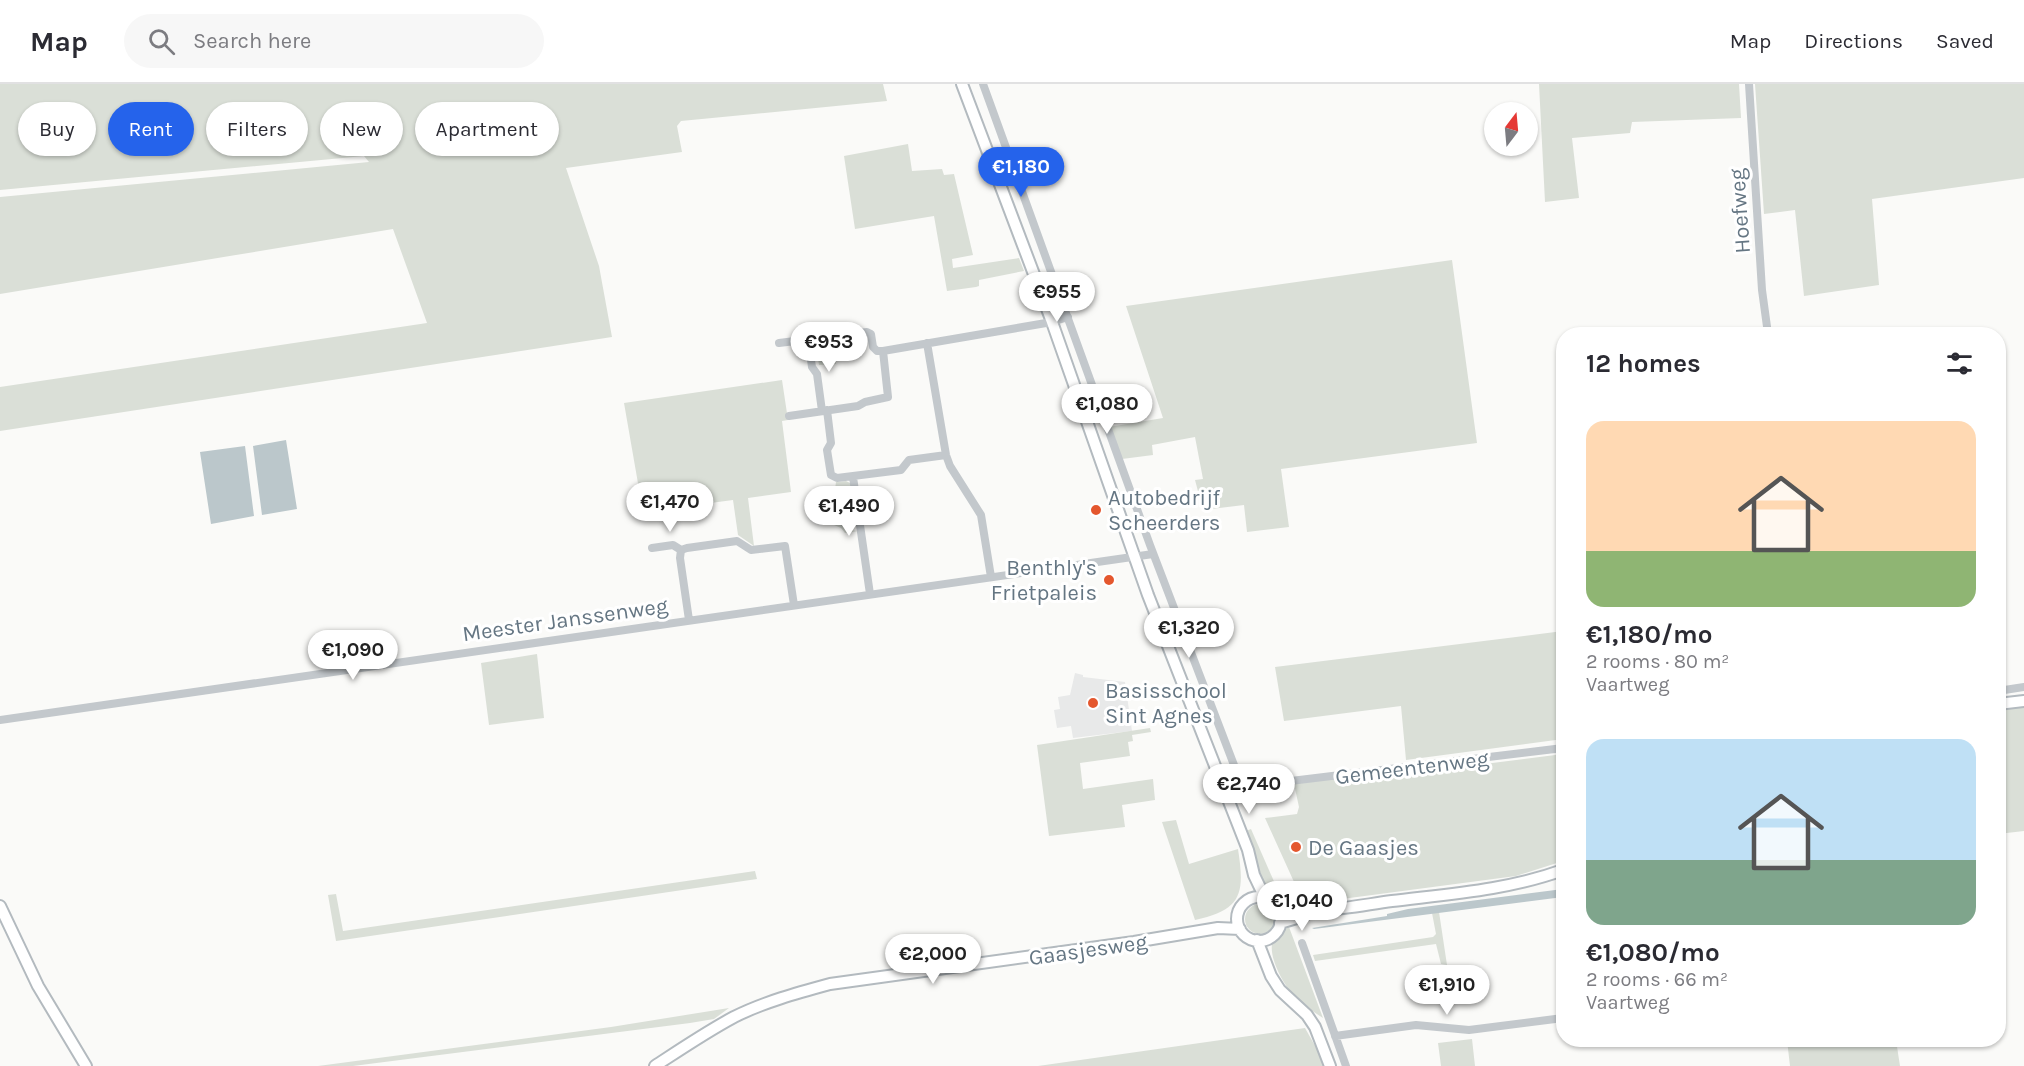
<!DOCTYPE html>
<html lang="en">
<head>
<meta charset="utf-8">
<style>
	body { margin:0; font-family:Karla,sans-serif; background:#f7f7f7; color:#2b2b33; height:100vh; display:flex; flex-direction:column; font-size:22px; white-space:nowrap }
	* { box-sizing:border-box; margin:0 }
	p { font-size:20px; color:#7c7c81 }
	.icon { flex:none; width:33px; height:33px; fill:none; stroke:currentColor; stroke-width:2; stroke-linecap:round; stroke-linejoin:round }
	.map { position:relative; flex:1; overflow:hidden }
	.drawer { position:absolute; left:1556px; top:243px; width:450px; height:720px; display:flex; flex-direction:column; background:#fff; border-radius:24px; box-shadow:0 2px 4px #0004 }
	.drawer>* { flex:none }
	.hud { position:absolute; left:18px; top:18px; width:570px; height:54px; display:flex; gap:12px }
	.needle { width:39px; rotate:16deg }
	.controls { position:absolute; left:1484px; top:18px; display:grid; gap:12px }
	.controls a { display:grid; place-items:center; width:54px; height:54px; border-radius:50%; background:#fff; box-shadow:0 2px 4px #0004; font-size:30px }
	.price { position:absolute; translate:-50% -51px; padding:0 14px; border-radius:21px; background:#fff; color:#222; font-size:20px; line-height:39px; filter:drop-shadow(0 2px 3px #0008) }
	.price::after { content:''; position:absolute; left:50%; top:36px; width:18px; height:14px; margin-left:-9px; background:inherit; clip-path:polygon(0 0,100% 0,50% 100%) }
	.price.on { background:#2563eb; color:#fff }
	ul { padding:0; list-style:none }
	li { display:grid; align-content:center; gap:12px; height:318px; padding:0 30px }
	li span { display:grid; place-items:center; height:186px; border-radius:18px; color:#555 }
	li>.icon { margin-inline-start:auto }
	span .icon { width:108px; height:108px; fill:#fffc; stroke-width:1 }
	li b { font-size:26px }
	h2 { display:flex; justify-content:space-between; align-items:center; height:72px; padding:0 30px; font-size:26px }
	.pill { padding:0 21px; border-radius:27px; background:#fff; box-shadow:0 2px 4px #0004; font-size:21px; line-height:54px }
	.pill.on { background:#2563eb; color:#fff }
	header { display:flex; align-items:center; gap:36px; box-sizing:border-box; height:84px; padding:0 30px; background:#fff; border-bottom:2px solid #e1e1e2 }
	header strong { font-size:28px }
	nav { display:flex; gap:33px; margin-inline-start:auto; font-size:21px }
	.search { width:420px; height:54px; background:#f7f7f7; display:flex; align-items:center; gap:15px; box-sizing:border-box; padding:0 21px; border-radius:33px; color:#7c7c81; font-size:22px }
	.map>svg:first-child { display:block }
	.built { fill:#e8e9e9 }
	.green { fill:#dadfd7 }
	.water { fill:#bbc7cb }
	.lines { fill:none; stroke-linecap:round; stroke-linejoin:round }
	.secondary-casing { stroke:#b3babf; stroke-width:14 }
	.street { stroke:#c3c8cc; stroke-width:8 }
	.secondary { stroke:#fff; stroke-width:10 }
	.poi-dot { fill:#e4572e; stroke:#fff; stroke-width:2 }
	.labels { text-anchor:middle; stroke-width:6; stroke-linejoin:round; paint-order:stroke }
	.street-label { font-size:22px; fill:#657683; stroke:#fff }
	.poi-label { font-size:22px; fill:#657683; stroke:#fff; text-anchor:start }
</style>
</head>
<body>
<header>
<strong>Map</strong>
<div class="search"><svg class="icon" aria-label="search" viewBox="0 0 24 24"><circle cx="10" cy="10" r="6"/><path d="M15 15l6 6"/></svg>Search here</div>
<nav><a>Map</a><a>Directions</a><a>Saved</a></nav>
</header>
<div class="map">
<svg width="2024" height="982" viewBox="0 0 2024 982">
	<rect width="100%" height="100%" fill="#fafaf8"/>
	<path class="built" d="M1075 589 1083 591V593L1125 598 1132 647 1073 654 1071 642 1057 644 1054 626 1060 625 1058 613 1070 611Z"/>
	<path class="green" d="M0 0H883L887 17 681 37 677 42 682 68 566 84 599 182 612 253 0 347V303L427 239 393 145 0 210V113L369 78 364 72 0 106Z
		M1539 0H1739L1741 34 1632 38 1630 49 1572 54 1579 114 1545 118Z
		M1755 0H2024V94L1872 115 1879 201 1804 212 1795 126 1764 130Z
		M908 60 912 87 942 85 944 91 954 90 973 171 952 175 953 184 1019 174 1024 187 979 196V202L976 203 947 207 934 132 855 145 844 72Z
		M1452 176 1477 359 1281 385 1289 443 1247 448 1244 421 1203 426 1195 396 1203 395 1195 353 1152 361 1153 371 1122 375 1109 343 1163 334 1126 222Z
		M834 259 836 280 819 281 816 260Z
		M782 296 788 336 782 337 791 408 748 414 754 462 738 451 733 416 643 428 624 319Z
		M846 397 850 399 852 402 844 404 850 446 858 447 845 449 841 444 834 441 830 408 835 405 836 398Z
		M1563 547V655L1406 676 1401 622 1284 637 1275 583Z
		M537 570 544 634 489 641 481 579Z
		M2024 622V747L1998 750V626Z
		M1150 644 1151 648 1132 651 1133 657 1128 658 1130 672 1080 679 1083 705 1153 695 1155 716 1122 721 1125 743 1049 752 1037 661Z
		M1563 670V777L1516 792 1304 820 1265 734 1297 730 1299 723 1294 700 1447 680 1453 684Z
		M1176 736 1189 780 1238 765C1245 810 1242 826 1195 836L1162 738Z
		M1251 745 1276 802 1283 805 1292 821C1260 817 1254 772 1246 747Z
		M755 787 757 795 336 857 328 811 336 810 343 847Z
		M1245 835a15 15 0 1 1 30 0a15 15 0 1 1-30 0Z
		M1439 828 1447 881 1441 880 1436 860 1315 877 1313 871 1433 853 1436 850 1432 829Z
		M1289 843 1323 934C1314 928 1304 922 1296 914 1285 904 1265 869 1274 855 1278 850 1284 846 1289 843Z
		M729 924 714 935 690 939 353 982H318L611 943Z
		M1305 944 1318 967 1324 982H1038Z
		M1472 955 1475 982H1441L1438 959Z
		M1787 956H1896L1900 982H1790Z"/>
	<path class="water" d="M286 356 297 425 262 431 253 362Z
		M245 362 254 432 211 440 200 368Z
		M1563 805V813L1314 845 1312 844 1387 832V830L1408 825Z"/>
	<g class="lines">
		<defs>
			<path id="secondary" d="M962 0 1052 238 1148 511 1248 766 1254 791 1265 814
				M1998 620 2024 617
				M1237 835a22 22 0 1 1 44 0a22 22 0 1 1-44 0Z
				M0 822 38 902 86 982
				M1278 825C1316 831 1355 822 1392 817 1449 810 1508 806 1563 786
				M1280 839 1297 834 1311 828
				M1257 856 1271 892 1280 906 1307 931 1315 943 1330 982
				M655 982C681 965 706 948 734 933 764 918 797 909 830 900L1134 858 1218 844 1240 845"/>
		</defs>
		<use href="#secondary" class="secondary-casing"/>
		<path class="street" d="M983 0 1150 461 1242 702
			M1749 0 1762 206 1768 250
			M808 255 812 283 817 290 822 327
			M779 259 867 248 871 250 873 263 877 267H883L1052 238 1068 233
			M927 259 946 371 950 382 981 431 991 493
			M827 326 831 359 827 366 831 391 837 394 901 386 909 376 946 371
			M789 332 858 322 865 318 888 313 883 267
			M853 393 870 510
			M652 464 673 461 681 466
			M689 536 680 474 681 466 687 464 737 457 751 466 785 462 794 521
			M1998 607 2024 603
			M0 636 1153 470
			M1224 705 1563 664
			M1302 859 1346 982
			M1335 952 1416 941 1469 946 1563 934"/>
		<use href="#secondary" class="secondary"/>
	</g>
	<g class="poi-dot">
		<circle cx="1096" cy="426" r="6"/>
		<circle cx="1109" cy="496" r="6"/>
		<circle cx="1093" cy="619" r="6"/>
		<circle cx="1296" cy="763" r="6"/>
	</g>
	<g class="labels">
		<g class="street-label">
			<text transform="translate(1739 127) rotate(-94)" y="8">Hoefweg</text>
			<text transform="translate(565 535) rotate(-8)" y="8">Meester Janssenweg</text>
			<text transform="translate(1412 683) rotate(-7)" y="8">Gemeentenweg</text>
			<text transform="translate(1088 865) rotate(-8)" y="8">Gaasjesweg</text>
		</g>
		<g class="poi-label">
			<text x="1108" y="421">Autobedrijf<tspan x="1108" dy="25">Scheerders</tspan></text>
			<text x="1097" y="491" text-anchor="end">Benthly's<tspan x="1097" dy="25">Frietpaleis</tspan></text>
			<text x="1105" y="614">Basisschool<tspan x="1105" dy="25">Sint Agnes</tspan></text>
			<text x="1308" y="771">De Gaasjes</text>
		</g>
	</g>
</svg>
<div class="controls">
<a><svg class="needle" viewBox="-14 -14 28 28"><path d="M0-13l5 13h-10z" fill="#e53935"/><path d="M0 13l5-13h-10z" fill="#7c7c81"/></svg></a>
</div>
<b class="price on" style="left:1021px;top:114px">€1,180</b>
<b class="price" style="left:1057px;top:239px">€955</b>
<b class="price" style="left:829px;top:289px">€953</b>
<b class="price" style="left:1107px;top:351px">€1,080</b>
<b class="price" style="left:670px;top:449px">€1,470</b>
<b class="price" style="left:849px;top:453px">€1,490</b>
<b class="price" style="left:1189px;top:575px">€1,320</b>
<b class="price" style="left:353px;top:597px">€1,090</b>
<b class="price" style="left:1249px;top:731px">€2,740</b>
<b class="price" style="left:1302px;top:848px">€1,040</b>
<b class="price" style="left:933px;top:901px">€2,000</b>
<b class="price" style="left:1447px;top:932px">€1,910</b>
<div class="hud">
<a class="pill">Buy</a>
<a class="pill on">Rent</a>
<a class="pill">Filters</a>
<a class="pill">New</a>
<a class="pill">Apartment</a>
</div>
<section class="drawer">
<h2>12 homes<svg class="icon" aria-label="filters" viewBox="0 0 24 24"><path d="M4 7h16M4 17h16"/><circle cx="9" cy="7" r="2"/><circle cx="15" cy="17" r="2"/></svg></h2>
<ul>
<li><span style="background:linear-gradient(#ffd9b3 70%,#8fb573 0)"><svg class="icon" aria-label="home" viewBox="0 0 24 24"><path d="M3 11l9-7 9 7M6 9v11h12V9"/></svg></span><div><b>€1,180/mo</b><p>2 rooms · 80 m²</p><p>Vaartweg</p></div></li>
<li><span style="background:linear-gradient(#bfe0f5 65%,#7fa58c 0)"><svg class="icon" aria-label="home" viewBox="0 0 24 24"><path d="M3 11l9-7 9 7M6 9v11h12V9"/></svg></span><div><b>€1,080/mo</b><p>2 rooms · 66 m²</p><p>Vaartweg</p></div></li>
</ul>
</section>
</div>
</body>
</html>
